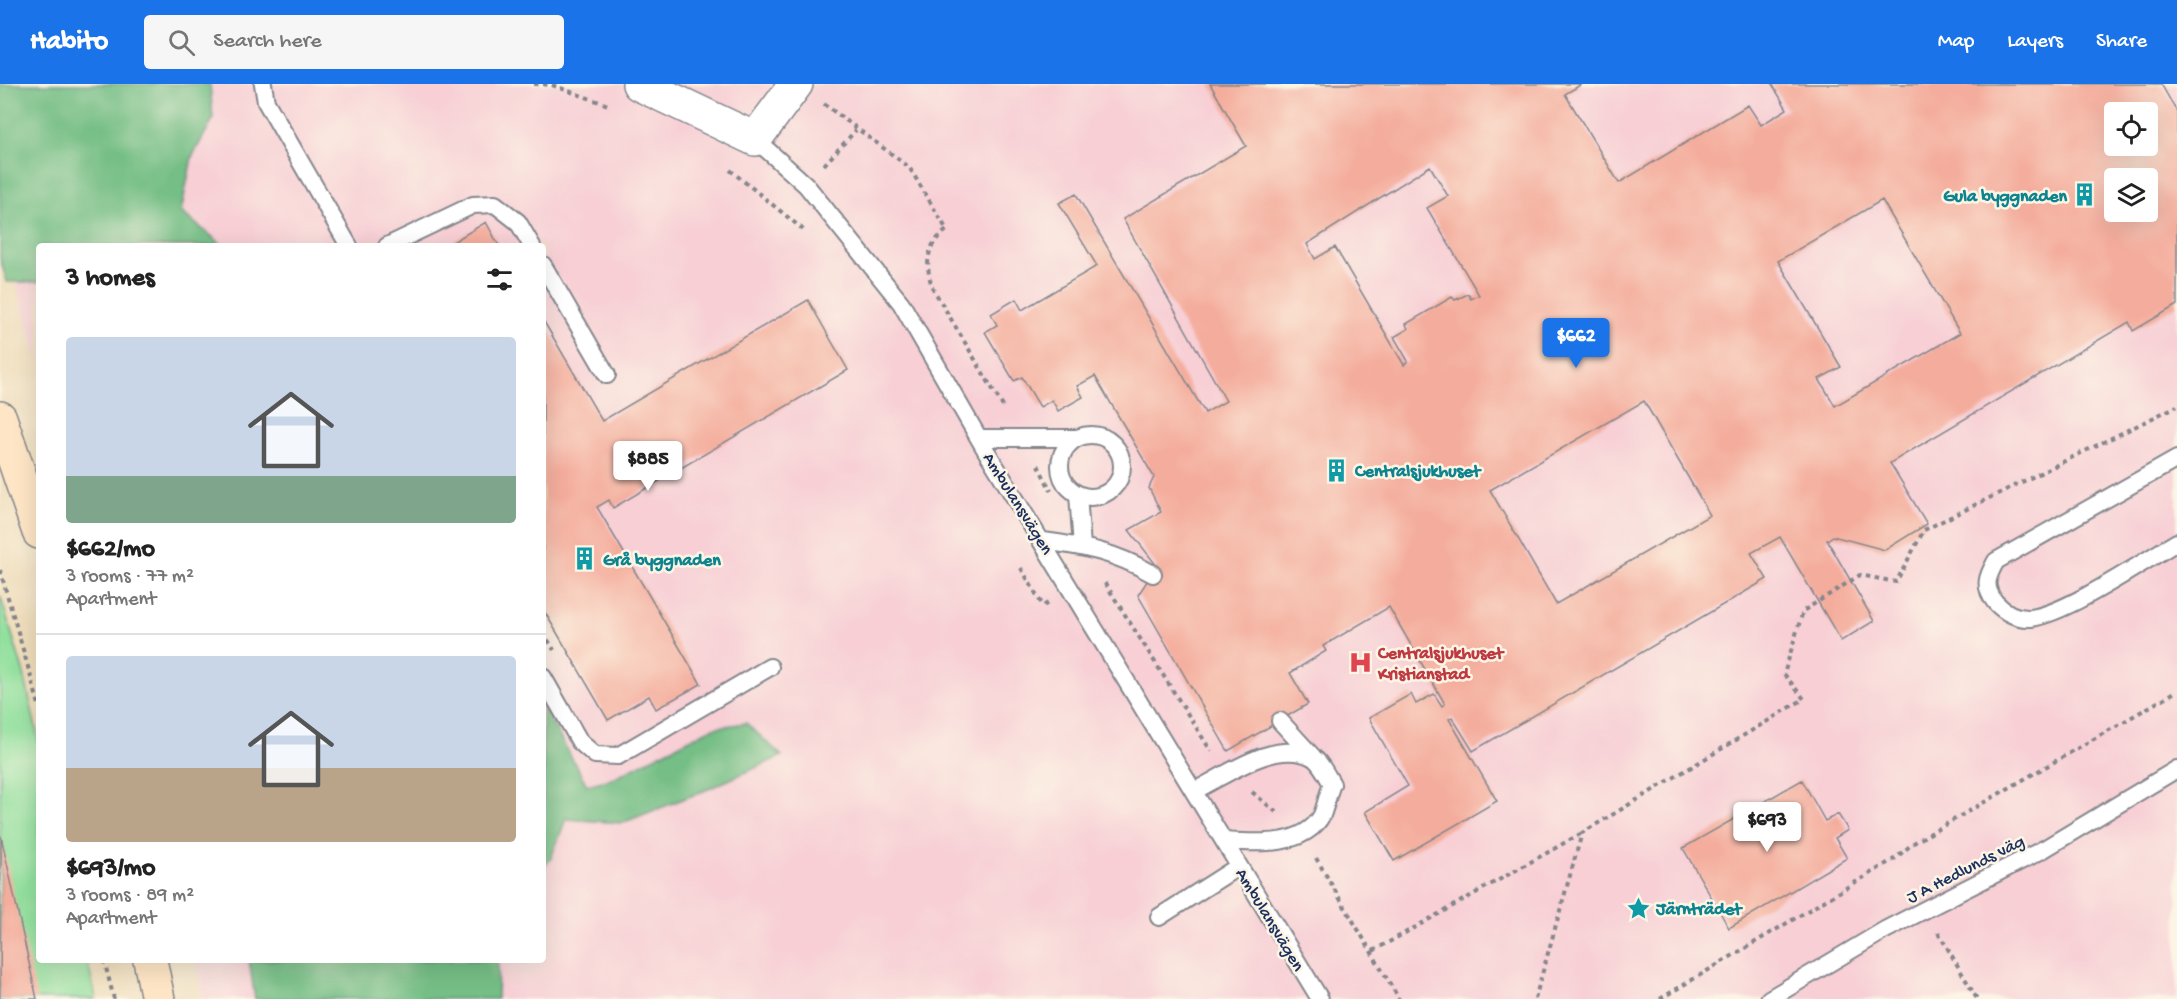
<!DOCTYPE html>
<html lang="en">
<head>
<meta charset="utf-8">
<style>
	body { margin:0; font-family:"Gochi Hand",sans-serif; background:#f6f6f6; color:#222; height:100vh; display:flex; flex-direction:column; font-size:22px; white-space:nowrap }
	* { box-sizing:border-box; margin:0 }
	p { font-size:20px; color:#767676 }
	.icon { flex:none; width:33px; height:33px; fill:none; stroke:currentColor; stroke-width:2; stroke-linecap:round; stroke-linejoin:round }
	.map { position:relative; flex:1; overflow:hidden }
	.drawer { position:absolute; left:36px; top:159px; width:510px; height:720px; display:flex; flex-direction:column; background:#fff; border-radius:6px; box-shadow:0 6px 24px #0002 }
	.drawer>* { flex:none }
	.fabs { position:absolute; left:2104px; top:18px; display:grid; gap:12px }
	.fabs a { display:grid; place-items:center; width:54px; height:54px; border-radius:6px; background:#fff; box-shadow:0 6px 24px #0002; font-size:30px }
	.price { position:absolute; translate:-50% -51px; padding:0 14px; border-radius:6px; background:#fff; color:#222; font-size:20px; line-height:39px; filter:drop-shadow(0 2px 3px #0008) }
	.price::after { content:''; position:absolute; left:50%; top:36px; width:18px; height:14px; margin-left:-9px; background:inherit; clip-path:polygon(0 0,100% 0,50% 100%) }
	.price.active { background:#1a73e8; color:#fff }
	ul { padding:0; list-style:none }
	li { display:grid; align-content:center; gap:12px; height:318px; padding:0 30px }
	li+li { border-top:2px solid #e0e0e0 }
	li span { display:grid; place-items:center; height:186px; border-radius:6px; color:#555 }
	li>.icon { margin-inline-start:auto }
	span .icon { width:108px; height:108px; fill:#fffc; stroke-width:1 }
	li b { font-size:26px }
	h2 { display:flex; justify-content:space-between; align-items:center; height:72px; padding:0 30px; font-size:26px }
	header { display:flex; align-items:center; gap:36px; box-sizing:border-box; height:84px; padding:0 30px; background:#1a73e8; color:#fff }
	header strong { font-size:28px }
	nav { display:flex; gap:33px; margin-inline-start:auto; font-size:21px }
	.search { width:420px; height:54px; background:#f6f6f6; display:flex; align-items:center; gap:15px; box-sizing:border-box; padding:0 21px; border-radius:6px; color:#767676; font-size:22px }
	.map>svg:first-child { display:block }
	.built { fill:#f7cfd5; fill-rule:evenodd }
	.green { fill:#92e09e; stroke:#56887e; stroke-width:1.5 }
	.forest { fill:#75be85; stroke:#487672; stroke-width:1.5 }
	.building { fill:#f4ad9d; fill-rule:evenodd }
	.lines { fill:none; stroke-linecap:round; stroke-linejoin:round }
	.service-casing { stroke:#85868c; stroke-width:20 }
	.minor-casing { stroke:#85868c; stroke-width:36 }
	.secondary-casing { stroke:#85868c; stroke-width:36 }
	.path { stroke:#85868c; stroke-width:4; stroke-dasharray:4.5 4.5; stroke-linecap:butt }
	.service { stroke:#fff; stroke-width:16 }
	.minor { stroke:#fff; stroke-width:33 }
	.secondary { stroke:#fde5c5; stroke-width:33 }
	.labels { text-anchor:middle; stroke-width:5; stroke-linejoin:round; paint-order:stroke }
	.culture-label { font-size:18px; font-weight:bold; fill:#0d838f; stroke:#fcf5e5; text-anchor:start }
	.street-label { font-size:18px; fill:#1b2f5e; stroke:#fcf5e5 }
	.health-label { font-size:18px; font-weight:bold; fill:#be3a42; stroke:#fcf5e5; text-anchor:start }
</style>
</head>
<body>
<header>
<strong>Habito</strong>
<div class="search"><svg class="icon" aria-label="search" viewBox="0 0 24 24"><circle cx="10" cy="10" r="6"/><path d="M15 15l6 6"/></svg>Search here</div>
<nav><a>Map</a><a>Layers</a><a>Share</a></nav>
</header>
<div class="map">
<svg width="2177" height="915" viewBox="0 0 2177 915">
	<rect width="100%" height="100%" fill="#fcf5e5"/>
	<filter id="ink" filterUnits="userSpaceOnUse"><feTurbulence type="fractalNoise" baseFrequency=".0167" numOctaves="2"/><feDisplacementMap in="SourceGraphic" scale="12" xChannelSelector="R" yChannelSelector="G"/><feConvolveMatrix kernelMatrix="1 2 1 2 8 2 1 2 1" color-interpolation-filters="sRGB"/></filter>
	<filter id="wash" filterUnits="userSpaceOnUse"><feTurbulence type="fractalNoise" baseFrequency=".008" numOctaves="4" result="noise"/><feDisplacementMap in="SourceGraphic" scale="24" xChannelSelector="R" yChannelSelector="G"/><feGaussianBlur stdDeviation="1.35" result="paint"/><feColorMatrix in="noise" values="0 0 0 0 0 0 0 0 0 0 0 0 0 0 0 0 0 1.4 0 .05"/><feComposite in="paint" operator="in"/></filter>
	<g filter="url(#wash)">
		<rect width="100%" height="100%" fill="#efddbb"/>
		<path class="built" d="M0 0H2177V915H203L195 876H543V162H39V280L0 141ZM2115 28H2148V62H2115ZM2115 94H2148V128H2115Z"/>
		<path class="green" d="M0 511 24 590 39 658V876H87L96 915H0Z"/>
		<path class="forest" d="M0 0H210L213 35 192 73 181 128 224 162H39V198H7L0 175Z
			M543 623 587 701 611 695 712 644 746 639 782 672 706 706 622 739 566 735 551 774 543 784Z
			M249 876H498L497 915H255Z"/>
		<g id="blocks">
			<path class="building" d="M1210 0H1582L1565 10 1619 99 1748 21 1761 41 1787 25 1772 0H2161L2177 28V221L2133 247 2129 238 1890 379 1927 440 1885 466 1833 452 1827 456 1874 537 1841 557 1780 453 1751 469 1767 495 1473 667 1452 633 1449 635 1497 717 1394 777 1365 728 1408 702 1369 634 1411 610 1416 620 1434 610 1442 622 1445 620 1389 523 1323 562 1326 567 1290 589 1308 620 1228 667 1138 511 1157 482 1129 446 1161 428 1149 404 1154 393 1095 292 1077 302 1083 313 1058 327 1052 316 1040 323 1022 293 1014 297 985 248 997 241 991 230 1016 215 1022 226 1097 182 1059 119 1076 110 1205 329 1226 317 1123 135 1246 62ZM2115 28H2148V62H2115ZM1430 82 1448 112 1427 124 1479 211 1471 215 1468 210 1455 216 1452 213 1406 240 1408 245 1394 253 1408 277 1404 281 1335 163 1315 175 1307 160ZM2115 94H2148V128H2115ZM1882 116 1960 249 1835 322 1819 295 1841 283 1778 177ZM1644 317 1710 431 1556 520 1490 406Z
				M486 138 499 162H446Z
				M808 216 848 286 613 424 609 416 597 423 701 600 656 625 649 612 608 636 543 525V236L602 337Z
				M1802 696 1825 737 1838 730 1848 746 1835 754 1847 774 1729 844 1683 764Z
				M1 752 37 915H0Z"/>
		</g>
	</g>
	<g filter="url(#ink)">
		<use href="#blocks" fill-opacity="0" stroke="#85868c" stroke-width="1.5"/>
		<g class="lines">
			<defs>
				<path id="service" d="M263 0 266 18 349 162
					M755 55 806 101 901 219 985 365 1320 915
					M387 162 473 121 495 120 518 138 532 162
					M543 181 607 291
					M1060 382a31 31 0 1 1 62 0a31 31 0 1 1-62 0Z
					M979 354H1076
					M2177 375 1996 477C1987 493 1983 502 1995 518 2004 528 2017 535 2031 534 2068 529 2142 478 2177 458
					M1078 411 1082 462
					M1043 457C1087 463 1114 468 1153 490
					M543 593 580 658 595 671 618 672 770 583
					M1280 637 1313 673
					M1194 707C1227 691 1275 654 1312 673 1320 677 1327 692 1332 700 1328 709 1326 721 1322 731 1304 764 1254 759 1224 757
					M1159 833 1239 782
					M1769 915 1885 846 2044 765 2177 685"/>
				<path id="minor" d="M639 0 755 55 796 0"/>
				<path id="secondary" d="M0 334 39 448
					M150 876 158 915"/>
			</defs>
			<use href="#service" class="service-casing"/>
			<use href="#minor" class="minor-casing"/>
			<use href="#secondary" class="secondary-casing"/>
			<path class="path" d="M534 0 552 1 611 22
				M824 20 909 83 947 146C926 161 925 179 932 203L1005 326
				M824 81 856 46
				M730 86 806 148
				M1038 381 1051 407
				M1021 484 1043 522 1048 519
				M0 486 39 621
				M1105 499 1211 667
				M543 548 554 566
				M1252 708 1276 728
				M1316 774 1399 915
				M1938 848 1977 915
				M1373 867 1582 749
				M104 876 114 915
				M1535 915 1582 749 1804 615 1784 590 1803 527 1860 491 1896 498 1924 446 2177 322
				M1660 915 1896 774 1912 760 2177 607"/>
			<use href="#service" class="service"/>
			<use href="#minor" class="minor"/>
			<use href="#secondary" class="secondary"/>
		</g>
	</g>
	<defs>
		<symbol id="building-bare" viewBox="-9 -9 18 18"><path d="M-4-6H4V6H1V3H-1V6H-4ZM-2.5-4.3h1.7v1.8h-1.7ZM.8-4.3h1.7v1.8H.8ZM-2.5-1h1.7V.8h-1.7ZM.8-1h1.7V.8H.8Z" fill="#0f9aa8" stroke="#fcf5e5" stroke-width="2.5" paint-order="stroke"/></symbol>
		<symbol id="hospital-bare" viewBox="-9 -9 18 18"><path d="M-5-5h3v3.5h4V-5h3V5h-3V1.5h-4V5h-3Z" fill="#e0444e" stroke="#fcf5e5" stroke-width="2.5" paint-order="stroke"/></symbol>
		<symbol id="sight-bare" viewBox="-9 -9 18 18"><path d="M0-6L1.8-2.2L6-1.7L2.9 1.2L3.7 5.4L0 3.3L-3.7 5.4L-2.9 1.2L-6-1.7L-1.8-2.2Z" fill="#0f9aa8" stroke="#fcf5e5" stroke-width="2.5" paint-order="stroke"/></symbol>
	</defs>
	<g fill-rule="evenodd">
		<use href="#building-bare" x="2068" y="94" width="33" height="33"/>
		<use href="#building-bare" x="1320" y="370" width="33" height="33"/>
		<use href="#building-bare" x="568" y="458" width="33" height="33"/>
		<use href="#hospital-bare" x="1344" y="562" width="33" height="33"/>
		<use href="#sight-bare" x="1622" y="808" width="33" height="33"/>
	</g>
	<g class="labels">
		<g class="culture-label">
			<text x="2067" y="117" text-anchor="end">Gula byggnaden</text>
			<text x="1355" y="392">Centralsjukhuset</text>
			<text x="603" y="481">Grå byggnaden</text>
			<text x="1656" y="830">Järnträdet</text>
		</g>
		<g class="street-label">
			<text transform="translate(1019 419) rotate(58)" y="6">Ambulansvägen</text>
			<text transform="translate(1965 784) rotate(-27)" y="6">J A Hedlunds väg</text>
			<text transform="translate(1271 835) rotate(59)" y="6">Ambulansvägen</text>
		</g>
		<g class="health-label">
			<text x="1378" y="574">Centralsjukhuset<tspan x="1378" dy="21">Kristianstad</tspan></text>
		</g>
	</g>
</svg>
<div class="fabs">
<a><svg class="icon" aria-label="locate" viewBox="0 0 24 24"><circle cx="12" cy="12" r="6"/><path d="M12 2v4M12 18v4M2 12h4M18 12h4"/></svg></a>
<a><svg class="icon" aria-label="layers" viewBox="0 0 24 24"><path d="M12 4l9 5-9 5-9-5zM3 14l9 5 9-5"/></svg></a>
</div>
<b class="price active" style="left:1576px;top:285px">$662</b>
<b class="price" style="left:648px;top:408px">$885</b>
<b class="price" style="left:1767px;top:769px">$693</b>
<section class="drawer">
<h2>3 homes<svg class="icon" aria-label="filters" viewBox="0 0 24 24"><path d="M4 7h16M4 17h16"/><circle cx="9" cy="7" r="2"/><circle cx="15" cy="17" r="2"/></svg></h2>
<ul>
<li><span style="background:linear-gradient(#c9d6e8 75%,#7fa58c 0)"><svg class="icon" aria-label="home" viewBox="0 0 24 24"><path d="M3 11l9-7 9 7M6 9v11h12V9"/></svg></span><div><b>$662/mo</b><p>3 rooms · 77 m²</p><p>Apartment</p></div></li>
<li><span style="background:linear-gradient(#c9d6e8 60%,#b9a48a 0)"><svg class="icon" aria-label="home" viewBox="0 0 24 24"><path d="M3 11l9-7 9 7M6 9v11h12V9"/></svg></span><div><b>$693/mo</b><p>3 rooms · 89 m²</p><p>Apartment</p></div></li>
</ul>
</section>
</div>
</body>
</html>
